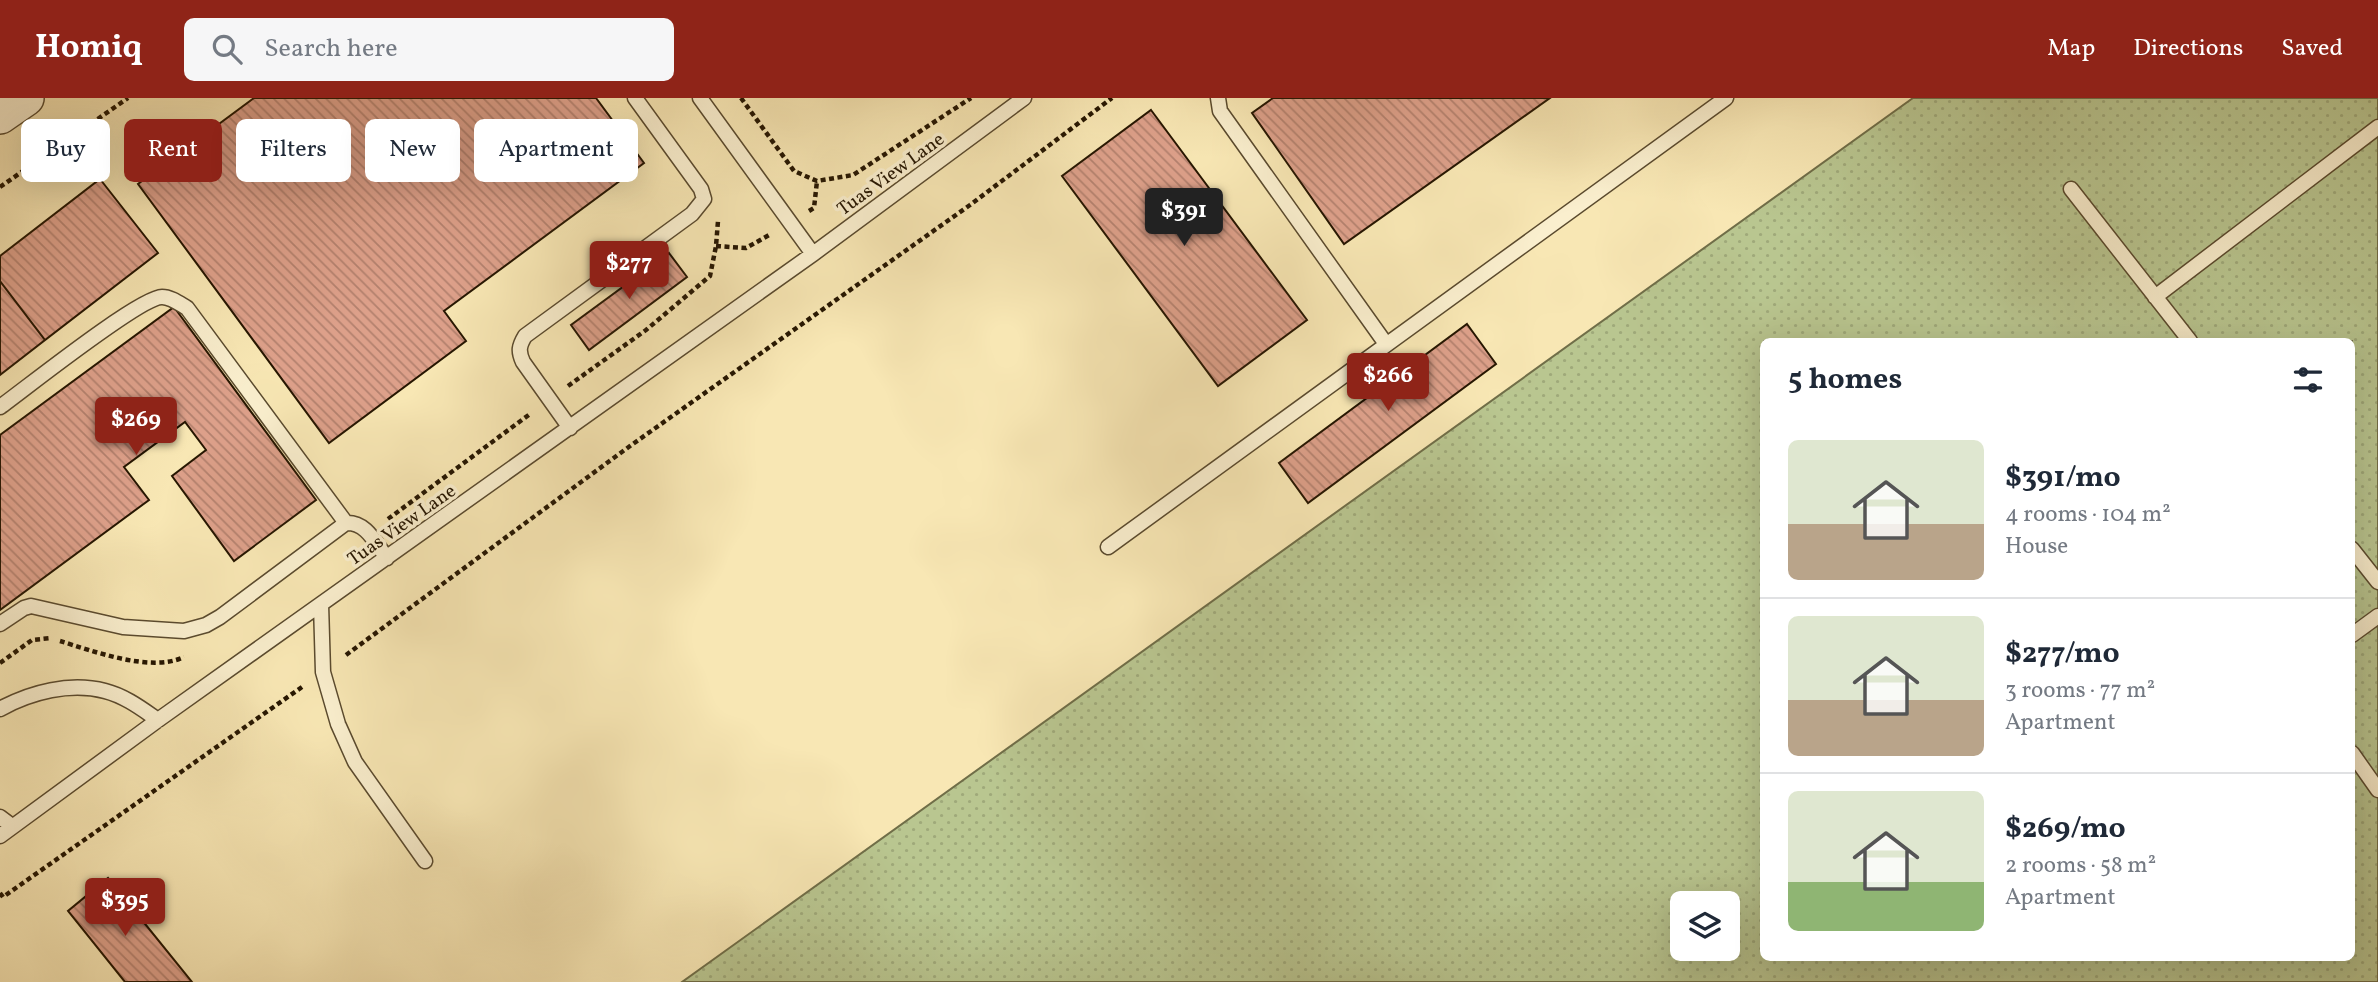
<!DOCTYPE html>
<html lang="en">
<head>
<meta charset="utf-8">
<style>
	body { margin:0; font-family:Vollkorn,serif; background:#f6f6f7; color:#1f2937; height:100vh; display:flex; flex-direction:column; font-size:26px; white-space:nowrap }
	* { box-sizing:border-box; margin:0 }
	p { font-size:23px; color:#747a83 }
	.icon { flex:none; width:38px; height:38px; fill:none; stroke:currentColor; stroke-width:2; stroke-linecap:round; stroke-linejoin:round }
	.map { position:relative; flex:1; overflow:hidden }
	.panel { position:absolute; left:1760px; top:240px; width:595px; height:623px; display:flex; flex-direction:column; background:#fff; border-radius:10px; box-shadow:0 7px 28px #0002 }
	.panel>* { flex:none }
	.hud { position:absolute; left:21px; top:21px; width:665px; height:63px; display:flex; gap:14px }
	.buttons { position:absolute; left:1670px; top:793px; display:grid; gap:14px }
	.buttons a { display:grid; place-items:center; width:70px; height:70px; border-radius:10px; background:#fff; box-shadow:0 7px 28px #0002; font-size:35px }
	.price { position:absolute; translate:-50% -60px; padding:0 16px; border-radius:7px; background:#8f2418; color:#fff; font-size:23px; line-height:46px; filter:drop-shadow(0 2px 4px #0008) }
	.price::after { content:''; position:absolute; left:50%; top:42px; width:21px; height:16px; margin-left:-10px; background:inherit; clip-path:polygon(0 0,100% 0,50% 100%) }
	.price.selected { background:#222; color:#fff }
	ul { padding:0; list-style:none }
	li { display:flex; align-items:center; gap:21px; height:175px; padding:0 28px }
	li+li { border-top:2px solid #e0e1e3 }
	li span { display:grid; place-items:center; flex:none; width:196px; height:140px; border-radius:10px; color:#555 }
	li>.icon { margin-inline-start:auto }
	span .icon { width:84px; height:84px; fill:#fffc; stroke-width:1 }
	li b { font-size:30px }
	h2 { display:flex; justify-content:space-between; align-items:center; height:84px; padding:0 28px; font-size:30px }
	.pill { padding:0 24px; border-radius:10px; background:#fff; box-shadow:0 7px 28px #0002; font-size:24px; line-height:63px }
	.pill.selected { background:#8f2418; color:#fff }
	header { display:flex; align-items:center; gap:42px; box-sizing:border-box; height:98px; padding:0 35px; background:#8f2418; color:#fff }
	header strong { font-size:33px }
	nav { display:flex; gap:38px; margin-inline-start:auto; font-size:24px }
	.search { width:490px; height:63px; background:#f6f6f7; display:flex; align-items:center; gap:18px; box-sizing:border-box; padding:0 24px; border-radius:10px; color:#747a83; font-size:26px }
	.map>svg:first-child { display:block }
	.grass { fill:url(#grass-dots); stroke:#706e48; stroke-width:2; fill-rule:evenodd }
	.building { fill:url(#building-back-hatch); stroke:#261601; stroke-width:2 }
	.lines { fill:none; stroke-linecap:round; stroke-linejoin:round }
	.service-casing { stroke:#5a4a2e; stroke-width:17 }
	.tertiary-casing { stroke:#5a4a2e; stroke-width:38 }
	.path { stroke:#261601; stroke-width:4.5; stroke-dasharray:5 3.5; stroke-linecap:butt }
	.service { stroke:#faefce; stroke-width:14 }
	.tertiary { stroke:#faefce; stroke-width:35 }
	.labels { text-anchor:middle; stroke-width:7; stroke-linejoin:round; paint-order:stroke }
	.street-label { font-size:19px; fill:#261601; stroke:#faefce }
</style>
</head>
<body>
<header>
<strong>Homiq</strong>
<div class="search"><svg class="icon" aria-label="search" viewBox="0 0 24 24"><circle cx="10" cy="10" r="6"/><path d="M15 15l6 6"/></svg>Search here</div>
<nav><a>Map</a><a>Directions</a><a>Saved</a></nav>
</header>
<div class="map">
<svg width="2378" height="884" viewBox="0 0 2378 884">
	<defs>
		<pattern id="grass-dots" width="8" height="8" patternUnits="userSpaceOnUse" patternTransform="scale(1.75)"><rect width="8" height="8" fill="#b9c690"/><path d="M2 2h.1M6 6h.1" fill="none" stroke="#9fa97a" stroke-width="1.8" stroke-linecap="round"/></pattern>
		<pattern id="building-back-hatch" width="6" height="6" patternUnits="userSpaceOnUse" patternTransform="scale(1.75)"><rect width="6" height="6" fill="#dda08a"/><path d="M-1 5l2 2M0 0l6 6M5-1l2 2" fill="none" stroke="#b3816e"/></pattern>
	</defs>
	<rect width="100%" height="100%" fill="#f8e7b4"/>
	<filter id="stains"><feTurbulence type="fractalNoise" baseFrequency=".00286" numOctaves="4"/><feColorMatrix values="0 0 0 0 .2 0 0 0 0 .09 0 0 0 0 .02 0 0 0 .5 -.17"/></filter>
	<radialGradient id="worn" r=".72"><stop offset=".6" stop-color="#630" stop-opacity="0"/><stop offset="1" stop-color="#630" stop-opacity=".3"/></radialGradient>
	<path class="grass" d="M1913 0H2378V884H682ZM1764 243H2352V859H1764ZM1682 805H1727V850H1682Z"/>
	<path class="building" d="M254 0H596L644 65 444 213 466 243 329 345 138 86Z
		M1273 0H1550L1344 146 1252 15Z
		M1151 12 1307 222 1218 288 1062 78Z
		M100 81 158 155 45 242 0 183V158Z
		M669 155 687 179 589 252 571 227Z
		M0 183 45 242 0 277Z
		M174 209 316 402 234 463 172 378 206 352 185 324 124 369 149 402 0 512V337Z
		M1467 226 1496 266 1308 405 1279 365Z
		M108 780 192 884H125L68 813Z"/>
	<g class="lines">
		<defs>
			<path id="service" d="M700 0 813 156
				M1218 0 1220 13 1386 246
				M2071 91 2190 243
				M2155 199 2378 29
				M0 309C25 291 140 199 162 199 171 199 180 206 187 210L346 425
				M570 330 523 264C518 253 519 248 525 238L692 116 704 101 701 91 635 0
				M1108 449 1726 0
				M2352 451 2378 484
				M321 506 323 574 338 626 355 664 425 763
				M0 526 24 510 31 508 123 529 184 533 206 527 220 519 346 425C367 424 375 445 387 460
				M2352 537 2378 518
				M0 611C31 594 70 584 105 593 125 598 142 611 158 622
				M2352 655 2378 692
				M0 719 12 728
				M0 738 158 622 813 156 1024 0"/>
			<path id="tertiary" d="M0 18 26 0"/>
		</defs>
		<use href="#service" class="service-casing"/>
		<use href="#tertiary" class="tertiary-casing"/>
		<path class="path" d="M741 0 794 73 817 83 853 77 971 0
			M0 89 128 0
			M809 113 814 110 817 83
			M716 148 746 150 771 136
			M568 288 646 232 710 178 716 148 718 123
			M388 421 530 316
			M60 543C93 553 151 575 184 559
			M346 557 630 348 970 107 1112 0
			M0 565 32 542 52 540
			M0 795 3 799 302 589"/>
		<use href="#service" class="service"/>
		<use href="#tertiary" class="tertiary"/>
	</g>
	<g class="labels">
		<g class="street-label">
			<text transform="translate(890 75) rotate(-36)" y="7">Tuas View Lane</text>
			<text transform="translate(401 426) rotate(-35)" y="7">Tuas View Lane</text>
		</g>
	</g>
	<rect width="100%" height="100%" filter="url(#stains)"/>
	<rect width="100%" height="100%" fill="url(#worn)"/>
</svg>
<div class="buttons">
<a><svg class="icon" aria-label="layers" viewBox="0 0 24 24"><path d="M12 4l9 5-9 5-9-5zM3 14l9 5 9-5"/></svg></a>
</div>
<b class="price selected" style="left:1184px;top:150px">$391</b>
<b class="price" style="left:629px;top:203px">$277</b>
<b class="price" style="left:1388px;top:315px">$266</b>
<b class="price" style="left:136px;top:359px">$269</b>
<b class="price" style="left:125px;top:840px">$395</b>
<div class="hud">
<a class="pill">Buy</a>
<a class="pill selected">Rent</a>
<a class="pill">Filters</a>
<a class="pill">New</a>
<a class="pill">Apartment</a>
</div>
<section class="panel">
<h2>5 homes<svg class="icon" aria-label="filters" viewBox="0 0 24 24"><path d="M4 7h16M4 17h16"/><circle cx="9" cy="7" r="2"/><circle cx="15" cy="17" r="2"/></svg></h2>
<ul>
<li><span style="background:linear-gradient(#dfe7d0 60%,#b9a48a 0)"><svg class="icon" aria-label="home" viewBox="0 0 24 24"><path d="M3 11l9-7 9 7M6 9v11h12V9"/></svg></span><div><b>$391/mo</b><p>4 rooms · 104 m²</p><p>House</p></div></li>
<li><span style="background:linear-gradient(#dfe7d0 60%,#b9a48a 0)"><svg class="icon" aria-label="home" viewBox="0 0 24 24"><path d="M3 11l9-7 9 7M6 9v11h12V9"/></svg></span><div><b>$277/mo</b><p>3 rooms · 77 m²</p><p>Apartment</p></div></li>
<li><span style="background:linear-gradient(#dfe7d0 65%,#8fb573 0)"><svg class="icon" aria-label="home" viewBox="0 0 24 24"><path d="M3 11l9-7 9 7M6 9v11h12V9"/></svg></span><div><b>$269/mo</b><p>2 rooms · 58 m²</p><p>Apartment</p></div></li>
</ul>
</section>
</div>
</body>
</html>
